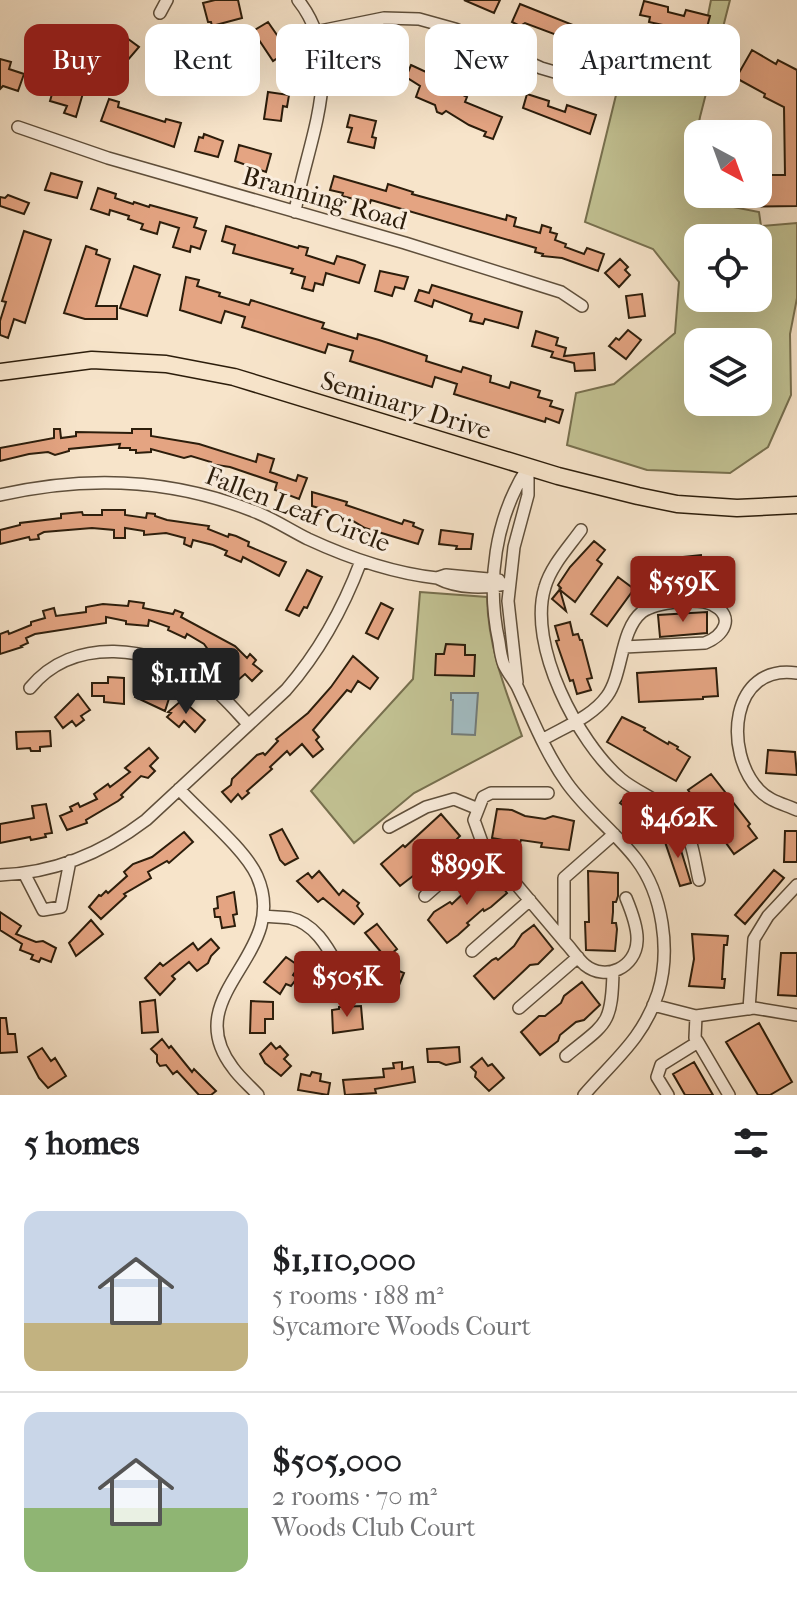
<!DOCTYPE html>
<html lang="en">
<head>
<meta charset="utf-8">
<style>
	body { margin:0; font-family:"IM FELL French Canon",serif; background:#f6f6f6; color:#202124; height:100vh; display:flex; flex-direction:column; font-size:30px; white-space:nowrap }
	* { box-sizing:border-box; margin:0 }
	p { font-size:26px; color:#757577 }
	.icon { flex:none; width:44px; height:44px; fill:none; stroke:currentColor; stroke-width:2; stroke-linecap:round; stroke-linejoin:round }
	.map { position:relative; height:1095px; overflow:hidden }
	.panel { display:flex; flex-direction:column; background:#fff; flex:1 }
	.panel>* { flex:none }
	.hud { position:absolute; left:24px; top:24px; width:750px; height:72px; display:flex; gap:16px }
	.needle { width:52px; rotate:139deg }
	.buttons { position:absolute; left:684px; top:120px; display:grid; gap:16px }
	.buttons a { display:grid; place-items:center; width:88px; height:88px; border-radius:16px; background:#fff; box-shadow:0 8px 32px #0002; font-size:40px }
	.price { position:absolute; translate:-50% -68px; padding:0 18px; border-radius:8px; background:#8f2418; color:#fff; font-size:26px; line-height:52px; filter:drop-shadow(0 2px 4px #0008) }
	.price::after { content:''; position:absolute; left:50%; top:48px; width:24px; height:18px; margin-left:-12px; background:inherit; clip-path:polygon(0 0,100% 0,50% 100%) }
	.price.selected { background:#222; color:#fff }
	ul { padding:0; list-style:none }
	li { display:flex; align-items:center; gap:24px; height:200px; padding:0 24px }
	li+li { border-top:2px solid #e0e0e0 }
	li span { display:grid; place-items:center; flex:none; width:224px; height:160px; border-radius:16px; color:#555 }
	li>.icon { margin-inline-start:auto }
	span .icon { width:96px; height:96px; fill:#fffc; stroke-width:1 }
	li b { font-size:34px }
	h2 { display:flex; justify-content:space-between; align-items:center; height:96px; padding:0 24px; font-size:34px }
	.chip { padding:0 28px; border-radius:16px; background:#fff; box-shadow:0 8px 32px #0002; font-size:28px; line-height:72px }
	.chip.selected { background:#8f2418; color:#fff }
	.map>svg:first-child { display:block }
	.green { fill:#c2c293; stroke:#77704f; stroke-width:2; fill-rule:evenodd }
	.water { fill:#a2bcc2; stroke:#737c79; stroke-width:2 }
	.building { fill:#e4a482; stroke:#2c1d0b; stroke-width:2 }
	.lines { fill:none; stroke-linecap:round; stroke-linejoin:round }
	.street-casing { stroke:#5f4f3b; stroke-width:14 }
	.primary-casing { stroke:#2c1d0b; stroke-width:19 }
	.street { stroke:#faeddd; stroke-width:11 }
	.primary { stroke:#f7e4ca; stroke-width:16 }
	.labels { text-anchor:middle; stroke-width:6; stroke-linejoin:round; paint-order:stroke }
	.street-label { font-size:26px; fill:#2c1d0b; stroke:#faeddd }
</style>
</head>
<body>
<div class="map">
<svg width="797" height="1095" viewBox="0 0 797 1095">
	<rect width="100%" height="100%" fill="#f7e4ca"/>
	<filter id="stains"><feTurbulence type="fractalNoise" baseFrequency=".0025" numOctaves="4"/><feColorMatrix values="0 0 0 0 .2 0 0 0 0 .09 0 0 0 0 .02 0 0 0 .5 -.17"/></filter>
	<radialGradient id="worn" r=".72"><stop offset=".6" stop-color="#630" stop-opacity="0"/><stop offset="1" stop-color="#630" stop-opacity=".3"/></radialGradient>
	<path class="green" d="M711 0H730L700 117 689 173 698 185V194H706L713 203 759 212 761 226 797 223V298L790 334 791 395 768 447 730 473 647 470 567 445 576 393 614 384 675 333 679 282 653 249 585 222 628 46 664 80 687 87 701 50ZM698 238H758V298H698ZM698 342H758V402H698Z
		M420 592 487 597C488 647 505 689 522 736L414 793 354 843 311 791 413 679Z"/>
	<path class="water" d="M451 693H478L475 735 452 734 453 700H451Z"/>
	<path class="building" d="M215 0H238L242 18 212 26 211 22H208L203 3Z
		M464 0H500L494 13Z
		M644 1 668 7V12L684 16 686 10 710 16 706 31 696 28 695 32 649 22 650 17 640 15Z
		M520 4 578 27 570 46 555 40 557 35 525 23 520 26 512 22Z
		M268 22 288 51 273 61 253 31Z
		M592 29 618 37 614 54 588 46Z
		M116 30 139 47 127 61 109 50 113 45 107 40Z
		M179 48 184 63 169 68 170 73 160 76 155 57Z
		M752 50 776 64 778 60 797 70V206L729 207V194H758V175H785L784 107 764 97 765 94 736 78Z
		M372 57 373 85H359L358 73 353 74 352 58Z
		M0 59 11 62 9 69 24 74 18 91 3 86 0 89Z
		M411 65 437 77 436 81 467 97 465 102 502 117 493 139 484 136 486 132 469 125 446 111 442 114 437 112 435 105 416 97 420 86 406 77Z
		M68 77 86 83 76 117 64 113 67 106 50 101 56 80 66 83Z
		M268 92 289 95 287 107 283 106 281 121 264 119Z
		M527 94 549 101 548 106 565 112 567 105 596 115 590 134 523 108Z
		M109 99 119 102 118 107 165 122 166 119 181 123 174 147 101 121Z
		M350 115 376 121 372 137 376 138 374 148 348 142 352 128 347 127Z
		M204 134 223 141 218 157 195 151 199 137 203 138Z
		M239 145 271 154 266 172 235 161Z
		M51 173 82 182 77 198 45 190Z
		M334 176 386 191 388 184 413 192 412 194 506 220 507 215 516 218 514 226 540 233 542 225 551 228 550 232 557 234 555 240 566 244 565 247 584 254 587 248 604 254 598 271 562 258 542 256 543 254 535 252 536 248 371 200 370 203 342 196 343 193 330 190Z
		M98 188 116 194 115 198 133 204 134 202 149 207 150 205 197 218 194 227 206 231 200 249 191 246 190 252 173 247 179 228 160 222 157 234 141 229 143 224 128 219 129 216 110 210 109 215 91 209Z
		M8 195 29 203 24 214 0 206V197L5 198Z
		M226 226 298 248 299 246 308 248 306 255 334 264 337 256 355 261 365 265 359 283 326 273 323 285 315 283 313 291 302 288 305 277 291 273 293 269 233 253 235 245 222 241Z
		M24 231 51 240 25 323 14 319 8 338 0 335V321L6 302 2 301Z
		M86 246 97 250 96 254 110 259 96 306H117V319H85L64 313Z
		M620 259 628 267 625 270 630 275 619 287 605 273Z
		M134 266 160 275 147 316 120 308Z
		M380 271 408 277 404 289 395 287 392 296 375 291Z
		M186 277 199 280 197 286 220 293 219 296 249 305 251 300 311 319 324 323 322 328 357 339 358 334 379 340 427 356 426 361 461 372 463 367 491 376 490 382 509 388 511 382 540 391 538 397 552 401 550 406 563 410 559 423 546 418 545 422 454 394 457 384 435 377 432 387 350 361 353 351 328 344 325 353 242 327 245 317 225 311 221 323 180 310Z
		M432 285 522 312 518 328 485 319 483 324 470 321 472 314 434 300 432 307 415 301 419 290 429 293Z
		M642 294 645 316 629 318 626 296Z
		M628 330 641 340 626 359 609 346 616 338 619 340Z
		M536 331 558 338 556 345 566 348 564 356 594 353 595 370 575 371 574 363 551 357 553 352 532 346Z
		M54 429H60L61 438 76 436V432L132 433V429H151V436L199 444 256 462 258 454 274 459 270 472 296 481 298 475 307 478 299 499 275 490 277 483 230 467 210 464 211 462 191 456 184 458 151 449V452L136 453V450H130V448H119L120 444 69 449V451L55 455 48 452 29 454 0 461V448L54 438Z
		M312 492 347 502 346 505 402 524 404 520 414 523 413 526 423 530 418 544 365 528 348 518 321 512 322 509 312 506Z
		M102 510H125V515L146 518 147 513 155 514V516L167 520 209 526 208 529 228 537 229 534 236 536 249 542 248 546 286 562 279 576 243 557 241 562 225 555 227 551 213 545 193 540 191 547 184 544 185 538 166 533 144 535V531L125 528V538H114V530L92 528 44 532 38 535 39 539 30 540 29 537 0 544V530L20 525V523L61 518V514L82 512 83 515H102Z
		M441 530 473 534 471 549H456L457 546 439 544Z
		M594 541 605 550 597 560 602 564 575 602 560 590 566 611 552 599 561 588 558 585 570 567Z
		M701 555 703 573 657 579 655 560Z
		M307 570 322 577 307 608 304 607 299 616 286 610Z
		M618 577 634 589 607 626 591 614Z
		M129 601 144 603 143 608 173 614 175 610 183 613 181 617 235 646 247 658 250 654 256 660 253 664 262 671 252 681 245 674 237 681 232 677 237 671 231 666 233 664 209 651 204 644 187 634 185 638 168 630 169 627 149 620 148 626 126 624V621L106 617V623L35 634 26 638 28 643 21 646 22 647 0 654V634L8 631 9 634 31 625V622L45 618 43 611 54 608 56 616 86 612V607L103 604 128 606Z
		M381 603 393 609 378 639 366 633Z
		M707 612V633L660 637 658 615Z
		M570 622 573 635 578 634 580 640H582L592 678 587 679 591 690 577 694 573 680 570 681 556 641 559 640 555 626Z
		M446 644 465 645V655H475L474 676 435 675 436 654H444Z
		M353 656 378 678 370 689 358 681 351 692 347 690 313 730 319 737 316 740 323 749 313 757 302 744 290 755 287 751 270 767 272 769 247 791 249 793 242 799 238 794 231 802 222 792 231 785 232 779 257 755 263 753 265 755 278 741 276 739 308 713 331 687Z
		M716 668 718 696 703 697V699L639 702 637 673Z
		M108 677 124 678V704L104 702V696H92V683H108Z
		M139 684 150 688 157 686 171 692 165 711 135 697Z
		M78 694 90 710 81 716 84 720 76 726 72 721 63 728 55 717Z
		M182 700 205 720 195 732 184 721 179 727 167 717 171 713 168 712Z
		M622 717 645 728 644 730 668 744 669 742 678 747 677 749 690 757 676 781 607 742Z
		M50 731 51 746 40 747V751H31L30 748 17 749 16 732Z
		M149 748 158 758 150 766 155 771 148 778 141 776 121 795 123 797 118 801 86 820 87 823 67 830 60 816 72 811 70 807 78 803 80 807 97 799 94 794 108 784 110 787 130 772 125 768Z
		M768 750 795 752 797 775 766 773Z
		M711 774 750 824 748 826 757 838 734 854 688 790Z
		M627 794 642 803 669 822 658 831 620 803Z
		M46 804 52 833 45 834 46 837 31 840 30 837 0 843V824L34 818 32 806Z
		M497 809 512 810 525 816 545 819 553 816 574 821 569 850 541 847 542 843 521 840 520 843 492 838Z
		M441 814 460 836 445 851 438 855 436 852 420 866 422 869 400 886 381 864 403 845 405 847Z
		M282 829 298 858 285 865 280 860 270 835Z
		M785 831H797V862H784Z
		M184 832 193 842 169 863 167 861 148 872 151 878 124 894 126 896 101 919 89 907 99 895 101 896 106 891 108 893 127 876 124 872 133 864 152 857Z
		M676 834 691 883 680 886 664 839Z
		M489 869 507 893 491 907 484 911 483 909 467 923 469 925 458 935 447 943 428 920 434 912 450 902 452 904Z
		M774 870 784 878 745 924 735 915Z
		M319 871 339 895 343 890 359 903 357 906 363 914 354 924 323 898 318 902 297 881 308 873 312 878Z
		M588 871 618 873V896L616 902H613V912L612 923H616L617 929 615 951 586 950 585 922H589Z
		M234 892 237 914 233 915 235 926 222 928 220 917H215L214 909 218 908 217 897Z
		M0 912 21 926 16 934 36 942 43 941 56 948 51 962 41 958 39 962 31 959 33 955 20 950 22 944 0 930Z
		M91 920 103 934 76 956 69 943Z
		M377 924 397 949 386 958 365 933Z
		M534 925 553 949 538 964 530 965 494 999 474 976 492 960 496 958 498 960 514 946 522 934Z
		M692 934 728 936 727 945H724L722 979H725L724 988 689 986 694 959Z
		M211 939 219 948 211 956 208 963 197 971 189 962 172 976 175 979 160 995 145 978 160 963 163 966 193 943 198 950Z
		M781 953H797V996L778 995Z
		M286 957 299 966 293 975 297 978 291 986 286 984 280 994 264 982Z
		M385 965 404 973 393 1000 376 993Z
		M582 982 600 1005 584 1020 576 1022 560 1035 558 1041 540 1055 521 1032 539 1016H545L561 1003 564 996Z
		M155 1000 158 1032 142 1033 140 1002Z
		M251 1001 273 1002V1019H265V1033H250Z
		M361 1006 363 1029 333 1033 332 1010 339 1009V1007Z
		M0 1018H6L8 1034H15L17 1052 0 1053Z
		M759 1023 792 1082 770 1095H758L726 1042Z
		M162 1039 169 1048 171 1046 192 1072 194 1069 216 1091 211 1095H199L177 1071 173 1074 166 1065 160 1066 157 1062V1055L151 1049Z
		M271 1043 276 1049 280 1046 288 1055 284 1059 291 1066 281 1076 265 1063 260 1054Z
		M459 1047 460 1062 446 1065 439 1062H428L427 1049Z
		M42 1048 51 1061 55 1058 66 1076 48 1088 39 1078 28 1057Z
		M482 1058 488 1066 492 1064 504 1078 489 1091 475 1077 476 1072 471 1067Z
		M402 1062V1069L413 1067 415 1082 375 1089 376 1093 345 1095 343 1080 384 1077 383 1069 394 1068 393 1063Z
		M694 1062 713 1095H685L673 1074Z
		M312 1072 321 1074 320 1081 330 1083 328 1095 298 1090 301 1074 310 1076Z"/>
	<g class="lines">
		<defs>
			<path id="street" d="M160 13 167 0
				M315 32 384 18 419 19 455 29 541 68 609 88
				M18 127 108 158 405 243 561 292 582 306
				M295 212C306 143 349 64 298 0
				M528 467C495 518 486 583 499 642 500 650 501 658 504 665 508 673 513 679 517 686 533 720 545 752 567 783 587 811 615 832 636 859 663 894 671 951 658 993 643 1039 614 1060 584 1095
				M0 495C87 475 170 478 253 511 272 518 290 530 308 539 349 558 392 573 437 578 458 589 486 589 509 583
				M581 530C568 548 551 566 545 587 527 645 578 742 621 779 640 795 672 804 684 827 693 842 695 863 699 880
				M437 578 446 575 499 580
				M797 673C730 663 723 752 759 790 769 801 784 804 797 810
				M517 682 508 601 514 547 528 495V470
				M30 688C73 635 153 646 204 681 221 693 234 709 248 724
				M542 740C564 727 592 717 607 696 623 674 620 630 642 612 656 602 699 597 713 605 736 617 723 636 705 643L624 647
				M179 789C200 812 245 849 257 876 292 955 176 994 233 1068 240 1078 250 1086 258 1095
				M548 793H491L483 797 474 820 483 845 564 941
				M389 827 426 807 454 799 476 808
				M614 834 564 878V941C571 948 577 958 585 965 606 982 636 967 637 941 638 928 631 910 626 898
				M24 873 43 910 61 907 70 861
				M0 875C54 873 104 852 146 820L286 690C320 651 343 609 361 561
				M425 896 483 845
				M264 916C273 917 281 917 290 918 314 923 327 946 338 966
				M472 951 530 900
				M653 1005 696 1016 754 1008 797 1015
				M519 1008 578 957
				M749 1009 754 939 768 916 797 885
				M696 1016 695 1038 698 1042
				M566 1056C606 1023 612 1026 613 971
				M668 1095 657 1077 661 1065 698 1042 729 1095"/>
			<path id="primary" d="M0 372 92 360 166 364 234 377 558 476 638 496 677 504 737 508 797 505"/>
		</defs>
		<use href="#street" class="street-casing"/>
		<use href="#primary" class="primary-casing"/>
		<use href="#street" class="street"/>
		<use href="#primary" class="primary"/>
	</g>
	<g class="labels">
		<g class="street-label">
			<text transform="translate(325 198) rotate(16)" y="9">Branning Road</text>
			<text transform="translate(406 405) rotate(17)" y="9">Seminary Drive</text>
			<text transform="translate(298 509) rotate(21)" y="9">Fallen Leaf Circle</text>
		</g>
	</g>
	<rect width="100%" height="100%" filter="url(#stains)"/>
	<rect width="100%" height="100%" fill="url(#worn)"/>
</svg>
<div class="buttons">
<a><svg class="needle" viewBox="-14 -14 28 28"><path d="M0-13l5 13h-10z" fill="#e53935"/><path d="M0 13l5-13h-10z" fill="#757577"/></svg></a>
<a><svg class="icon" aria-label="locate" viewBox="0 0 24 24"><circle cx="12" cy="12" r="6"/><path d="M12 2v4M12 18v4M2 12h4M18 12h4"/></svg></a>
<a><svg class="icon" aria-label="layers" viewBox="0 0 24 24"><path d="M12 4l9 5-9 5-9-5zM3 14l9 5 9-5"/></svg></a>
</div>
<b class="price" style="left:683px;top:624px">$559K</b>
<b class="price selected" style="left:186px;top:716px">$1.11M</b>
<b class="price" style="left:678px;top:860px">$462K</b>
<b class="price" style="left:467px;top:907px">$899K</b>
<b class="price" style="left:347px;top:1019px">$505K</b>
<div class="hud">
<a class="chip selected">Buy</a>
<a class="chip">Rent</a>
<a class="chip">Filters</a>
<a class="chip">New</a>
<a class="chip">Apartment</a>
</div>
</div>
<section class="panel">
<h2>5 homes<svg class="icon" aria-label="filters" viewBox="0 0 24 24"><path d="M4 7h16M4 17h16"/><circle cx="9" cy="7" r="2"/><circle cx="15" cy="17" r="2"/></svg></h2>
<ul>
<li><span style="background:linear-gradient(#c9d6e8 70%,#c2b280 0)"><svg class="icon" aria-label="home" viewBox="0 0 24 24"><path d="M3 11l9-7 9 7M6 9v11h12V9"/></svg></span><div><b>$1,110,000</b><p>5 rooms · 188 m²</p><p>Sycamore Woods Court</p></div></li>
<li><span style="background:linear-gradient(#c9d6e8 60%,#8fb573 0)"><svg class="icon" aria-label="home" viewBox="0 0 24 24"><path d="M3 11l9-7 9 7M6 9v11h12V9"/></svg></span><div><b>$505,000</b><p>2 rooms · 70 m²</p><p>Woods Club Court</p></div></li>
</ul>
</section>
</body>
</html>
